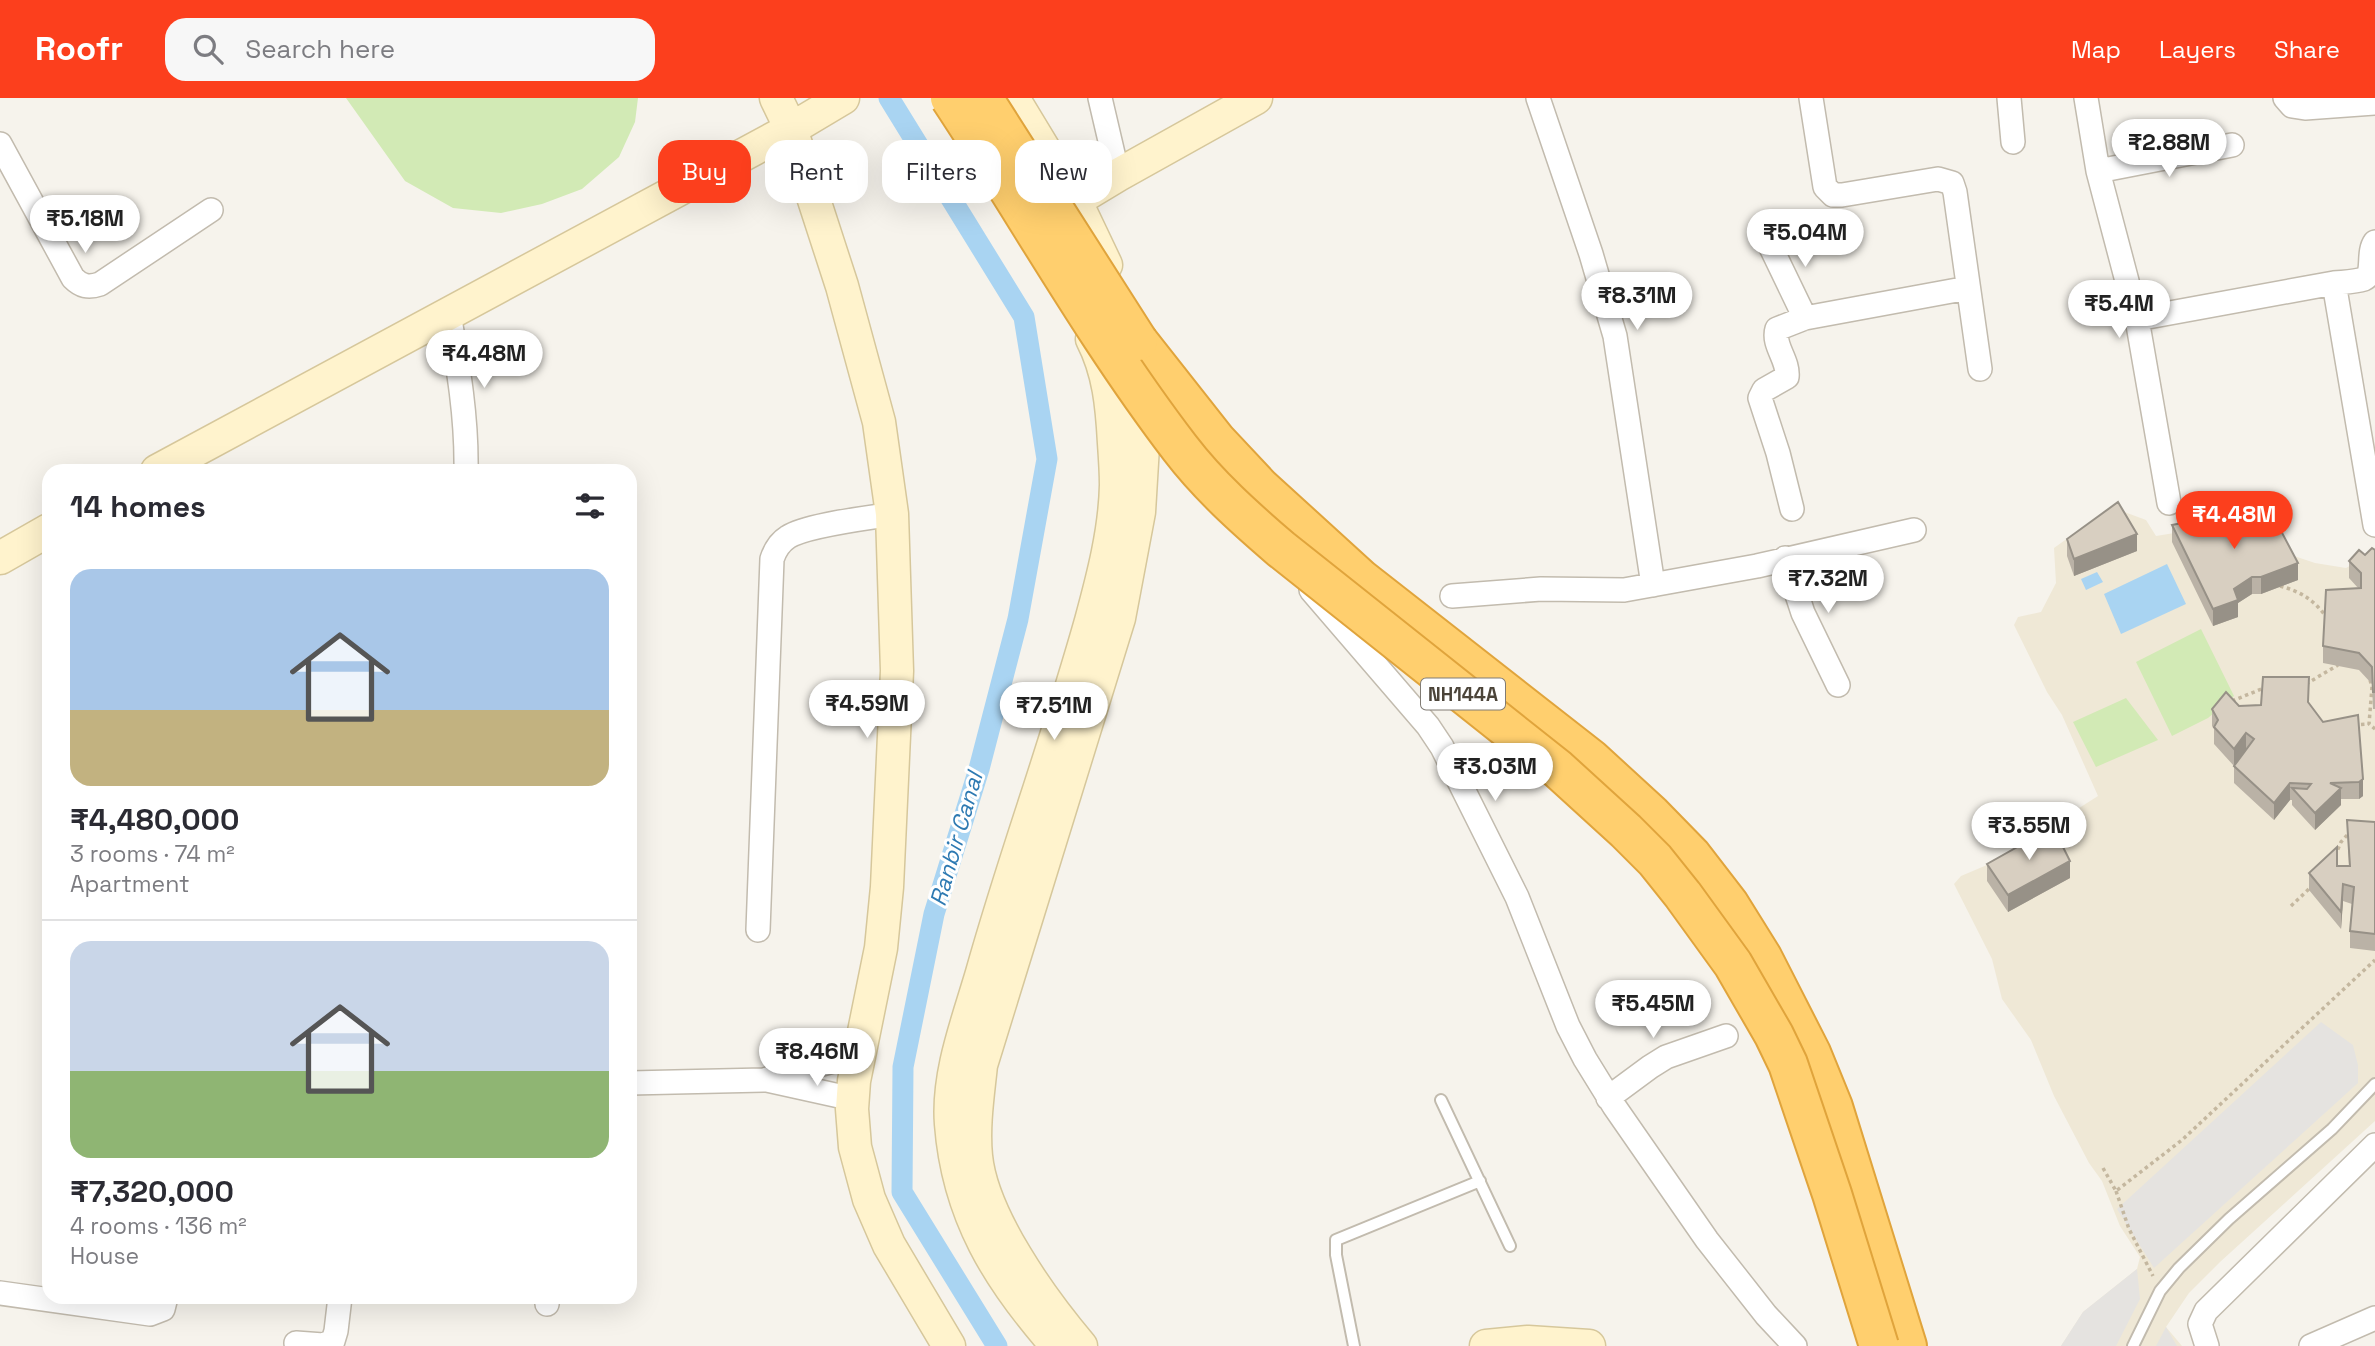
<!DOCTYPE html>
<html lang="en">
<head>
<meta charset="utf-8">
<style>
	body { margin:0; font-family:"Space Grotesk",sans-serif; background:#f7f7f7; color:#2b2b33; height:100vh; display:flex; flex-direction:column; font-size:26px; white-space:nowrap }
	* { box-sizing:border-box; margin:0 }
	p { font-size:23px; color:#7c7c81 }
	.icon { flex:none; width:38px; height:38px; fill:none; stroke:currentColor; stroke-width:2; stroke-linecap:round; stroke-linejoin:round }
	.map { position:relative; flex:1; overflow:hidden }
	.panel { position:absolute; left:42px; top:366px; width:595px; height:840px; display:flex; flex-direction:column; background:#fff; border-radius:21px; box-shadow:0 7px 28px #0002 }
	.panel>* { flex:none }
	.guide { position:absolute; left:658px; top:42px; width:665px; height:63px; display:flex; gap:14px }
	.price { position:absolute; translate:-50% -60px; padding:0 16px; border-radius:24px; background:#fff; color:#222; font-size:23px; line-height:46px; filter:drop-shadow(0 2px 4px #0008) }
	.price::after { content:''; position:absolute; left:50%; top:42px; width:21px; height:16px; margin-left:-10px; background:inherit; clip-path:polygon(0 0,100% 0,50% 100%) }
	.price.on { background:#fc3f1d; color:#fff }
	ul { padding:0; list-style:none }
	li { display:grid; align-content:center; gap:14px; height:371px; padding:0 28px }
	li+li { border-top:2px solid #e1e1e2 }
	li span { display:grid; place-items:center; height:217px; border-radius:21px; color:#555 }
	li>.icon { margin-inline-start:auto }
	span .icon { width:126px; height:126px; fill:#fffc; stroke-width:1 }
	li b { font-size:30px }
	h2 { display:flex; justify-content:space-between; align-items:center; height:84px; padding:0 28px; font-size:30px }
	.tag { padding:0 24px; border-radius:21px; background:#fff; box-shadow:0 7px 28px #0002; font-size:24px; line-height:63px }
	.tag.on { background:#fc3f1d; color:#fff }
	header { display:flex; align-items:center; gap:42px; box-sizing:border-box; height:98px; padding:0 35px; background:#fc3f1d; color:#fff }
	header strong { font-size:33px }
	nav { display:flex; gap:38px; margin-inline-start:auto; font-size:24px }
	.search { width:490px; height:63px; background:#f7f7f7; display:flex; align-items:center; gap:18px; box-sizing:border-box; padding:0 24px; border-radius:21px; color:#7c7c81; font-size:26px }
	.map>svg:first-child { display:block }
	.education { fill:#efe8d6 }
	.green { fill:#d2eab5 }
	.parking { fill:#e5e3e0 }
	.water { fill:#a9d4f2 }
	.lines { fill:none; stroke-linecap:round; stroke-linejoin:round }
	.canal { stroke:#a9d4f2; stroke-width:21 }
	.lane-casing { stroke:#c2bbae; stroke-width:14 }
	.street-casing { stroke:#c2bbae; stroke-width:26 }
	.secondary-casing { stroke:#d6c79b; stroke-width:35 }
	.highway-casing { stroke:#e0a43c; stroke-width:42 }
	.path { stroke:#c4b79f; stroke-width:3.5; stroke-dasharray:3.5 3.5; stroke-linecap:butt }
	.lane { stroke:#fff; stroke-width:10 }
	.street { stroke:#fff; stroke-width:23 }
	.secondary { stroke:#fff3cd; stroke-width:32 }
	.highway { stroke:#ffcf6e; stroke-width:38 }
	.highway-bridge-casing { stroke:#e0a43c; stroke-width:42; stroke-linecap:butt }
	.highway-bridge { stroke:#ffcf6e; stroke-width:38 }
	.wall { fill:#bab2a6 }
	.shaded-wall { fill:#979187 }
	.building { fill:#d8cfc1; stroke:#979187; stroke-width:2 }
	.labels { text-anchor:middle; stroke-width:6; stroke-linejoin:round; paint-order:stroke }
	.shield { fill:#fff; stroke:#817c74; stroke-width:2 }
	.shield-label { font-size:19px; font-weight:bold; fill:#4b4439 }
	.water-label { font-size:23px; font-style:italic; fill:#2e7ab2; stroke:#fff }
</style>
</head>
<body>
<header>
<strong>Roofr</strong>
<div class="search"><svg class="icon" aria-label="search" viewBox="0 0 24 24"><circle cx="10" cy="10" r="6"/><path d="M15 15l6 6"/></svg>Search here</div>
<nav><a>Map</a><a>Layers</a><a>Share</a></nav>
</header>
<div class="map">
<svg width="2375" height="1248" viewBox="0 0 2375 1248">
	<rect width="100%" height="100%" fill="#f6f3ec"/>
	<path class="education" d="M2111 409 2146 422 2156 438 2259 421 2277 422 2280 448 2294 458 2315 465 2346 470 2375 454V1023L2220 1164 2189 1195 2166 1229 2182 1248H2061L2083 1214 2137 1171 2140 1159 2120 1128 2102 1083 2089 1065 2054 998 2031 942 2002 901 1992 861 1954 786 1961 778 1994 764 2098 698 2062 617 2047 594 2014 527 2018 519 2041 514 2056 485 2054 450Z"/>
	<path class="green" d="M346 0H638L635 24 619 59 582 91 542 106 501 115 453 110 405 83Z
		M2201 531 2234 598 2208 620 2172 638 2136 564Z
		M2126 600 2158 642 2096 669 2073 624Z"/>
	<path class="parking" d="M2321 924 2353 947 2358 967V985L2154 1170 2117 1111Z
		M2137 1171 2140 1201 2116 1248H2061L2083 1214Z
		M2166 1229 2177 1248H2156Z"/>
	<path class="water" d="M2167 466 2186 506 2121 536 2104 496Z
		M2097 474 2103 484 2086 492 2081 481Z"/>
	<g class="lines">
		<path class="canal" d="M889 0 1024 219 1047 361 1018 521 979 671 934 816 903 969 902 1094 997 1248"/>
		<defs>
			<path id="lane" d="M1441 1002 1510 1148
				M1354 1248 1336 1157V1142L1480 1083
				M2133 1248 2160 1193 2179 1170 2229 1121 2332 1031 2375 986"/>
			<path id="street" d="M1100 0 1118 77
				M1538 0 1591 156 1615 238 1653 487
				M1811 0 1825 89 1833 97H1842L1938 81 1952 85 1955 94 1980 271
				M2009 0 2013 44
				M2086 0 2098 73 2137 221 2169 405
				M2285 0 2292 8 2305 10 2375 5
				M0 46 73 180C81 188 88 190 100 186L211 112
				M2098 73 2232 47
				M1767 141 1805 220
				M2334 185 2375 427
				M449 216C458 268 467 319 466 373
				M2137 221 2334 185C2344 184 2355 184 2364 181 2375 176 2367 155 2375 144
				M1792 411 1778 355 1760 300 1764 292 1787 279C1789 262 1772 247 1777 231L1805 220 1968 190
				M1785 460 1803 515 1838 587
				M1311 492 1428 628 1442 649 1517 799 1568 928 1585 961 1614 1008 1707 1142 1766 1217 1795 1248
				M1452 498 1541 491 1624 492 1757 468 1914 432
				M758 832 772 461C775 452 780 444 788 439 806 427 868 420 892 416
				M767 982 853 1001
				M630 985 764 982 859 956
				M1608 1000 1650 969 1666 959 1726 938
				M0 1195 150 1216 163 1211 166 1199
				M547 1206 548 1199
				M296 1245 323 1247 333 1243 336 1233 340 1199
				M2207 1248 2200 1226 2206 1213 2375 1047
				M2311 1248 2375 1220"/>
			<path id="secondary" d="M776 0 791 31 842 188 879 324 892 416 897 573 887 789 881 850 854 983 852 1011 855 1049 869 1101 889 1147 949 1248
				M1013 0 1076 104 1106 167
				M1060 112 1118 77 1256 0
				M157 373 791 31 843 0
				M0 460 49 432
				M1057 1248C998 1181 958 1117 951 1026 947 976 968 923 982 875 999 814 1019 753 1039 692 1057 636 1075 580 1091 523 1103 479 1115 433 1116 387 1116 373 1115 359 1114 345 1112 308 1109 274 1092 241
				M1081 1248C1042 1202 982 1119 976 1058 973 1028 978 996 981 967L1119 520 1139 414 1143 348 1137 288
				M1486 1248 1528 1244 1589 1248"/>
			<path id="highway" d="M1138 243 1216 342 1260 389 1361 481 1591 661 1651 716 1692 758 1729 806 1762 859 1811 955 1833 1009 1907 1248"/>
		</defs>
		<use href="#lane" class="lane-casing"/>
		<use href="#street" class="street-casing"/>
		<use href="#secondary" class="secondary-casing"/>
		<use href="#highway" class="highway-casing"/>
		<path class="path" d="M2280 488C2302 494 2314 502 2327 520
			M2370 582 2372 589 2369 626 2375 631
			M2306 586 2338 567
			M2232 603 2264 590
			M2354 627 2369 626
			M2335 758 2341 744 2349 735
			M2291 808 2311 789
			M2103 1070 2116 1093 2182 1042 2375 862
			M2116 1093 2129 1131 2153 1178"/>
		<use href="#lane" class="lane"/>
		<use href="#street" class="street"/>
		<use href="#secondary" class="secondary"/>
		<use href="#highway" class="highway"/>
		<defs>
			<path id="highway-bridge" d="M950 0C1027 116 1095 239 1180 350 1209 388 1245 420 1281 451L1558 671 1626 733 1655 762 1683 797 1733 866 1774 937 1788 966 1832 1096 1879 1248
				M983 0 1138 243"/>
		</defs>
		<use href="#highway-bridge" class="highway-bridge-casing"/>
		<use href="#highway-bridge" class="highway-bridge"/>
	</g>
	<path class="wall" d="M2172 427 2298 482 2261 496H2252L2238 505V519L2213 528 2172 444Z
		M2067 441 2137 453 2074 478 2067 458Z
		M2375 452V611H2373L2372 586 2359 572 2323 565V548L2359 491 2349 480V463Z
		M2309 605 2323 624 2358 617 2363 698 2359 701H2341V707L2315 732 2292 707V702H2290L2274 722 2234 685V668L2214 646V631L2212 628V611L2239 608Z
		M2347 722 2375 724V853L2350 850V833L2352 806 2343 803 2341 831 2309 792V775L2337 768H2349Z
		M1987 766 2070 780 2008 814 1987 783Z"/>
	<path class="shaded-wall" d="M2137 436V453L2074 478V461Z
		M2298 465V482L2261 496V479Z
		M2252 479V496L2238 505V519L2213 528V511L2234 491Z
		M2246 635V652L2234 668V651Z
		M2363 681V698L2359 701V684Z
		M2290 685V702L2274 722V705Z
		M2341 690V707L2315 732V715Z
		M2070 763V780L2008 814V797Z
		M2343 786V803L2341 831V814Z"/>
	<path class="building" d="M2118 404 2137 436 2074 461 2067 441Z
		M2261 409 2270 412 2298 465 2261 479H2252L2234 491 2238 502 2213 511 2172 427Z
		M2372 450 2375 452V594H2373L2372 569 2359 555 2323 548 2326 492 2361 490V475L2349 463 2359 452 2365 457Z
		M2263 579H2309L2308 604 2323 624 2358 617 2363 681 2359 684 2330 685 2341 690 2315 715 2292 690 2307 691 2311 686 2290 685 2274 705 2234 668 2254 641 2246 635 2234 651 2214 629 2218 622 2212 611 2226 594 2239 608 2261 607Z
		M2347 722 2375 724V836L2350 833 2354 789 2343 786 2341 814 2309 775 2337 749V768H2350Z
		M2053 729 2070 763 2008 797 1987 766Z"/>
	<g class="labels">
		<rect class="shield" x="1421" y="580.5" width="84" height="31" rx="5"/>
		<g class="shield-label">
			<text x="1463" y="603">NH144A</text>
		</g>
		<g class="water-label">
			<text transform="translate(956 741) rotate(-74)" y="8">Ranbir Canal</text>
		</g>
	</g>
</svg>
<b class="price" style="left:2169px;top:81px">₹2.88M</b>
<b class="price" style="left:85px;top:157px">₹5.18M</b>
<b class="price" style="left:1805px;top:171px">₹5.04M</b>
<b class="price" style="left:1637px;top:234px">₹8.31M</b>
<b class="price" style="left:2119px;top:242px">₹5.4M</b>
<b class="price" style="left:484px;top:292px">₹4.48M</b>
<b class="price on" style="left:2234px;top:453px">₹4.48M</b>
<b class="price" style="left:1828px;top:517px">₹7.32M</b>
<b class="price" style="left:867px;top:642px">₹4.59M</b>
<b class="price" style="left:1054px;top:644px">₹7.51M</b>
<b class="price" style="left:1495px;top:705px">₹3.03M</b>
<b class="price" style="left:2029px;top:764px">₹3.55M</b>
<b class="price" style="left:1653px;top:942px">₹5.45M</b>
<b class="price" style="left:817px;top:990px">₹8.46M</b>
<div class="guide">
<a class="tag on">Buy</a>
<a class="tag">Rent</a>
<a class="tag">Filters</a>
<a class="tag">New</a>
</div>
<section class="panel">
<h2>14 homes<svg class="icon" aria-label="filters" viewBox="0 0 24 24"><path d="M4 7h16M4 17h16"/><circle cx="9" cy="7" r="2"/><circle cx="15" cy="17" r="2"/></svg></h2>
<ul>
<li><span style="background:linear-gradient(#a9c7e8 65%,#c2b280 0)"><svg class="icon" aria-label="home" viewBox="0 0 24 24"><path d="M3 11l9-7 9 7M6 9v11h12V9"/></svg></span><div><b>₹4,480,000</b><p>3 rooms · 74 m²</p><p>Apartment</p></div></li>
<li><span style="background:linear-gradient(#c9d6e8 60%,#8fb573 0)"><svg class="icon" aria-label="home" viewBox="0 0 24 24"><path d="M3 11l9-7 9 7M6 9v11h12V9"/></svg></span><div><b>₹7,320,000</b><p>4 rooms · 136 m²</p><p>House</p></div></li>
</ul>
</section>
</div>
</body>
</html>
